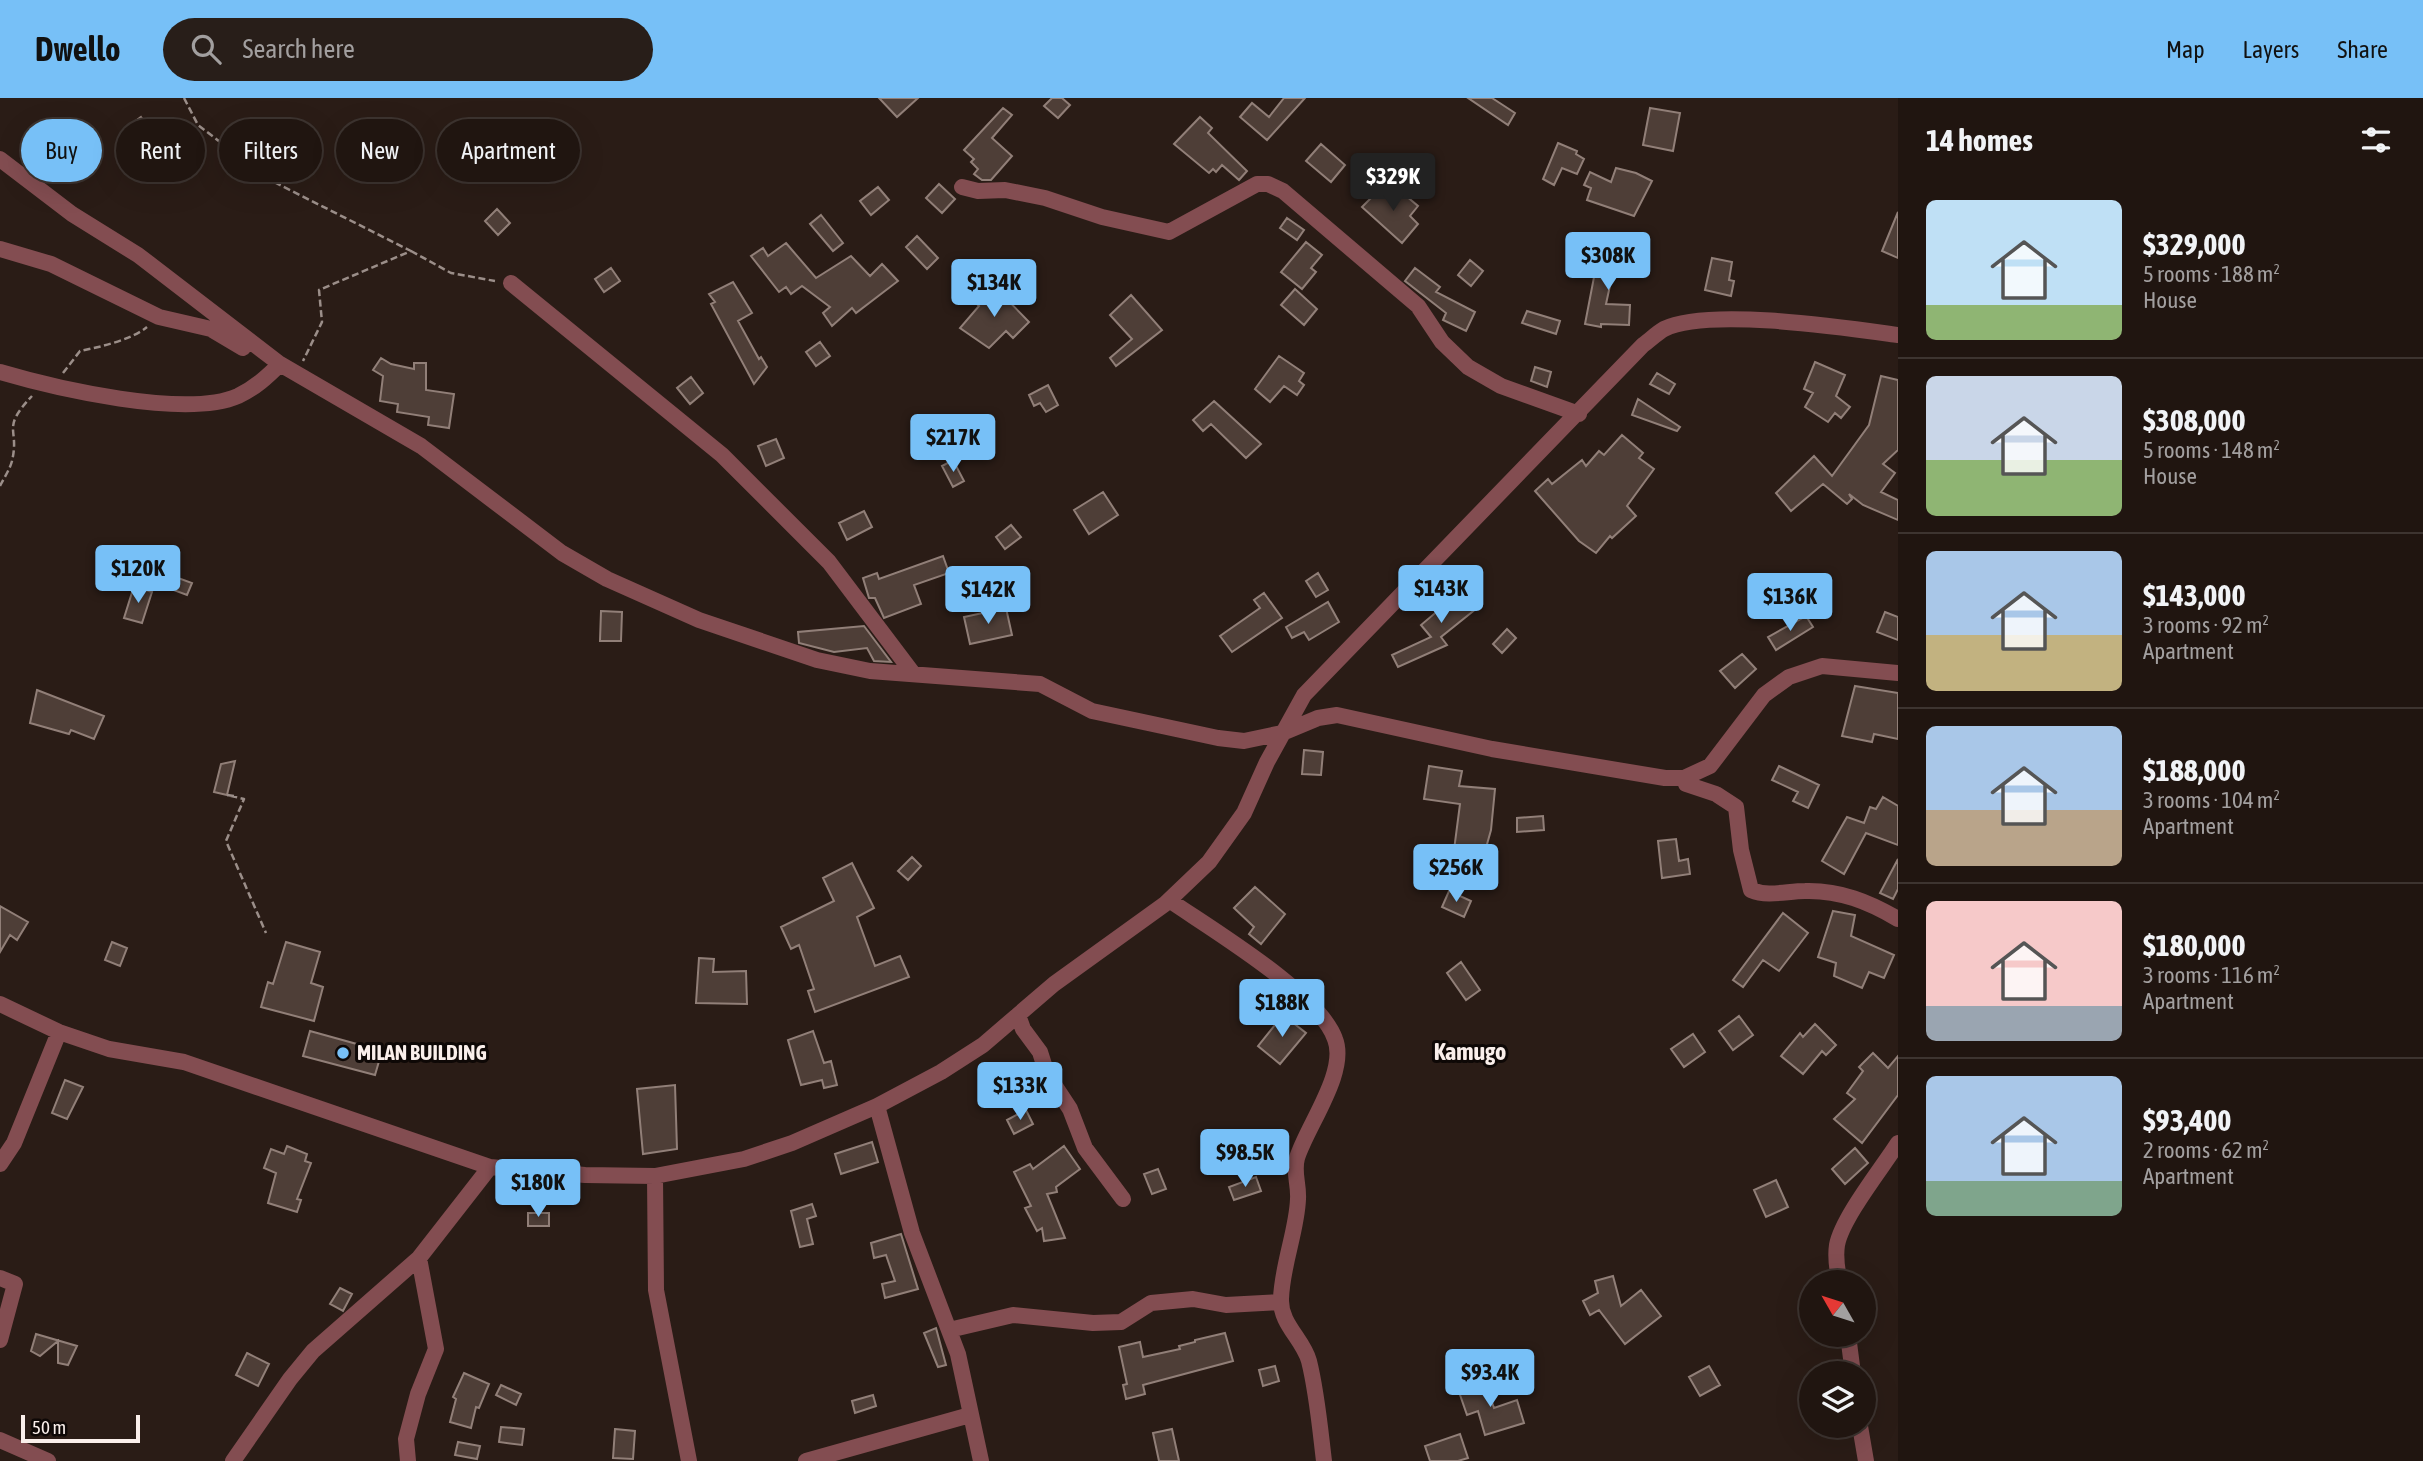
<!DOCTYPE html>
<html lang="en">
<head>
<meta charset="utf-8">
<style>
	body { margin:0; font-family:"Asap Condensed",sans-serif; background:#281e19; color:#f1f3f6; height:100vh; display:flex; flex-direction:column; font-size:26px; white-space:nowrap }
	* { box-sizing:border-box; margin:0 }
	p { font-size:23px; color:#a29f9f }
	.icon { flex:none; width:38px; height:38px; fill:none; stroke:currentColor; stroke-width:2; stroke-linecap:round; stroke-linejoin:round }
	.map { position:relative; flex:1; overflow:hidden }
	.panel { display:flex; flex-direction:column; background:#201510; width:525px }
	.panel>* { flex:none }
	.banner { position:absolute; left:21px; top:21px; width:665px; height:63px; display:flex; gap:14px }
	.needle { width:46px; rotate:309deg }
	.fabs { position:absolute; left:1799px; top:1172px; display:grid; gap:14px }
	.fabs a { display:grid; place-items:center; width:77px; height:77px; border-radius:50%; background:#201510; box-shadow:0 7px 28px #0002,0 0 0 2px #3d3430; font-size:35px }
	.scale { position:absolute; left:21px; bottom:18px; width:119px; box-sizing:border-box; padding-left:7px; border:4px solid #faefeb; border-top:0; font-size:19px; line-height:24px; white-space:nowrap; color:#faefeb; -webkit-text-stroke:5px #0e0806; paint-order:stroke }
	.price { position:absolute; translate:-50% -60px; padding:0 16px; border-radius:7px; background:#77c0f7; color:#111; font-size:23px; line-height:46px; filter:drop-shadow(0 2px 4px #0008) }
	.price::after { content:''; position:absolute; left:50%; top:42px; width:21px; height:16px; margin-left:-10px; background:inherit; clip-path:polygon(0 0,100% 0,50% 100%) }
	.price.selected { background:#222; color:#fff }
	ul { padding:0; list-style:none }
	li { display:flex; align-items:center; gap:21px; height:175px; padding:0 28px }
	li+li { border-top:2px solid #3d3430 }
	li span { display:grid; place-items:center; flex:none; width:196px; height:140px; border-radius:10px; color:#555 }
	li>.icon { margin-inline-start:auto }
	span .icon { width:84px; height:84px; fill:#fffc; stroke-width:1 }
	li b { font-size:30px }
	h2 { display:flex; justify-content:space-between; align-items:center; height:84px; padding:0 28px; font-size:30px }
	.tag { padding:0 24px; border-radius:32px; background:#201510; box-shadow:0 7px 28px #0002,0 0 0 2px #3d3430; font-size:24px; line-height:63px }
	.tag.selected { background:#77c0f7; color:#111 }
	header { display:flex; align-items:center; gap:42px; box-sizing:border-box; height:98px; padding:0 35px; background:#77c0f7; color:#111 }
	header strong { font-size:33px }
	nav { display:flex; gap:38px; margin-inline-start:auto; font-size:24px }
	.search { width:490px; height:63px; background:#281e19; display:flex; align-items:center; gap:18px; box-sizing:border-box; padding:0 24px; border-radius:38px; color:#a29f9f; font-size:26px }
	main { display:flex; flex:1; min-height:0 }
	.map>svg:first-child { display:block }
	.building { fill:#4e3e37; stroke:#917f78; stroke-width:2 }
	.lines { fill:none; stroke-linecap:round; stroke-linejoin:round }
	.path { stroke:#9b8e89; stroke-width:2.5; stroke-dasharray:7 3.5; stroke-linecap:butt }
	.minor { stroke:#834d51; stroke-width:16 }
	.poi-dot { fill:#77c0f7; stroke:#0e0806; stroke-width:2.5 }
	.labels { text-anchor:middle; stroke-width:6; stroke-linejoin:round; paint-order:stroke }
	.poi-label { font-size:21px; font-weight:bold; fill:#faefeb; stroke:#0e0806; text-anchor:start }
	.quarter-label { font-size:24px; font-weight:bold; fill:#faefeb; stroke:#0e0806 }
</style>
</head>
<body>
<header>
<strong>Dwello</strong>
<div class="search"><svg class="icon" aria-label="search" viewBox="0 0 24 24"><circle cx="10" cy="10" r="6"/><path d="M15 15l6 6"/></svg>Search here</div>
<nav><a>Map</a><a>Layers</a><a>Share</a></nav>
</header>
<main>
<div class="map">
<svg width="1898" height="1363" viewBox="0 0 1898 1363">
	<rect width="100%" height="100%" fill="#2a1c16"/>
	<path class="building" d="M879 0H918L897 19Z
		M1052 0H1062L1070 7 1058 20 1044 8Z
		M1284 0H1305L1267 42 1240 19 1252 5 1269 19Z
		M1468 0H1492L1515 15 1508 27Z
		M1003 10 1012 17 992 40 1012 58 991 82H982L974 76 978 71 971 64 974 61 964 52Z
		M1650 10 1680 15 1673 53 1643 47Z
		M141 19 166 52 151 63 126 30Z
		M1200 19 1212 30 1208 35 1247 73 1239 82 1222 67 1216 74 1213 71 1209 75 1174 46Z
		M1558 45 1577 53 1576 56 1584 61 1577 76 1562 70 1554 87 1543 81Z
		M1321 46 1345 67 1331 84 1306 63Z
		M1616 70 1636 75 1652 83 1634 118 1587 102 1591 90 1584 87 1590 74 1611 84Z
		M939 86 955 101 942 115 926 100Z
		M878 89 889 102 871 117 860 103Z
		M1382 89 1393 100 1399 92 1418 108 1410 118 1418 126 1402 145 1362 109Z
		M497 111 510 125 498 137 485 123Z
		M1898 114V160L1882 153Z
		M821 117 843 145 833 153 810 126Z
		M1287 120 1304 132 1297 142 1280 130Z
		M917 138 938 160 927 171 906 149Z
		M1306 144 1322 157 1311 170 1316 174 1302 191 1281 174Z
		M786 145 816 180 851 158 870 178 882 166 898 183 856 215 852 210 832 228 823 215 830 209 802 188 791 196 786 189 779 194 751 158 763 150 768 158Z
		M1599 153 1637 160 1634 173 1614 169 1606 206 1630 207 1629 227 1601 226V229L1585 226Z
		M1712 160 1732 164 1729 182 1734 183 1731 198 1705 192Z
		M1470 162 1483 173 1471 188 1458 177Z
		M611 170 620 183 604 194 595 181Z
		M1415 170 1440 189 1436 194 1475 214 1466 233 1443 222 1446 215 1405 183Z
		M733 184 752 215 738 223 759 261 761 259 767 269 754 286 711 206 715 204 709 196Z
		M994 188 1029 224 1013 240 1006 233 989 250 960 230 979 208 976 205Z
		M1295 191 1317 211 1304 227 1281 207Z
		M1131 197 1162 232 1116 268 1110 260 1132 241 1110 217Z
		M1527 213 1560 223 1556 236 1522 225Z
		M820 244 830 258 816 268 806 254Z
		M1279 258 1304 275 1299 283 1304 287 1297 297 1284 288 1270 304 1255 291Z
		M381 260 391 266 414 271V265H426V292L454 296 449 330 428 327 429 319 397 314 398 306 380 303 383 278 373 272Z
		M1815 264 1845 277 1836 298 1850 309 1841 320 1835 315 1828 324 1805 309 1813 295 1804 291Z
		M1535 269 1551 274 1547 289 1531 283Z
		M1657 275 1675 286 1669 296 1650 286Z
		M1881 278 1898 282V352L1883 366 1895 375 1881 394 1898 402V422L1863 407 1849 396 1852 401 1847 406 1823 386 1791 413 1776 395 1814 358 1832 378 1869 327Z
		M691 279 703 295 690 306 677 290Z
		M1048 287 1058 307 1046 314 1040 305 1034 308 1029 297Z
		M1638 301 1680 329 1677 333 1632 317Z
		M1214 303 1261 346 1246 360 1211 326 1203 333 1193 322Z
		M1622 337 1643 355 1639 360 1654 371 1627 408 1636 418 1612 440 1610 438 1596 455 1579 443 1535 393 1548 381 1552 386 1582 362 1586 368 1599 353 1604 357Z
		M776 341 784 360 766 368 758 348Z
		M953 362 964 383 953 389 942 368Z
		M1103 394 1118 417 1089 436 1074 412Z
		M864 413 872 429 847 442 839 425Z
		M1011 427 1021 439 1005 451 996 439Z
		M943 458 949 475 914 487 921 506 884 520 875 500H869L863 480 877 475 879 481Z
		M156 472 192 485 187 497 152 484Z
		M1318 475 1328 492 1316 499 1306 483Z
		M1468 486 1482 506 1441 539 1447 547 1398 569 1392 557 1431 539 1421 527 1447 505 1445 503Z
		M134 488 152 494 142 525 124 520Z
		M1264 495 1282 520 1232 554 1220 538 1260 510 1254 502Z
		M1328 504 1339 524 1309 542 1304 534 1292 540 1286 529Z
		M1006 510 1012 537 970 546 964 519Z
		M601 513 622 514 621 543H600Z
		M1885 514 1898 519V542L1877 534Z
		M1806 518 1813 529 1776 552 1768 539Z
		M864 528 891 564 874 563 867 550 834 554 799 545 798 534Z
		M1507 531 1516 540 1502 555 1493 546Z
		M1742 556 1756 571 1735 590 1720 573Z
		M1855 588 1898 595V641L1874 636 1872 644 1842 638Z
		M37 592 104 618 94 641 71 632 69 636 30 625Z
		M1304 652 1323 654 1321 677 1302 676Z
		M235 663 227 697 214 694 221 666Z
		M1429 668 1462 673 1459 688 1495 691 1491 732 1482 764 1462 760 1464 753 1454 752 1460 706 1424 701Z
		M1779 668 1819 687 1808 710 1793 703 1798 694 1772 682Z
		M1883 699 1898 708V747L1866 735 1844 776 1822 763 1847 719 1864 725 1870 709 1876 711Z
		M1543 718 1544 732 1517 734V720Z
		M1676 741 1679 763 1688 761 1690 776 1662 780 1658 743Z
		M912 759 921 768 908 782 898 773Z
		M1898 761V791L1893 801 1880 795Z
		M852 765 874 810 857 819 875 868 900 858 909 879 815 914 808 893 814 891 799 847 791 851 781 829 834 803 823 780Z
		M1255 789 1285 816 1261 846 1249 836 1254 829 1234 810Z
		M1449 793 1471 803 1464 819 1442 809Z
		M0 808 28 824 17 842 10 837 0 854Z
		M1833 813 1855 817 1851 838 1894 857 1884 880 1869 874 1862 890 1834 878 1836 865 1818 859Z
		M1783 815 1808 835 1779 873 1763 862 1743 889 1733 882Z
		M112 844 127 850 120 868 105 862Z
		M286 844 320 854 311 885 323 889 314 923 261 909 268 884 273 886Z
		M699 860 714 861 713 874 746 873 747 906 696 905Z
		M1461 864 1480 892 1466 902 1447 875Z
		M1283 917 1306 935 1280 966 1258 948Z
		M1739 918 1753 937 1733 952 1719 933Z
		M1815 926 1836 947 1826 957 1822 953 1803 976 1781 958 1800 935 1803 939Z
		M310 933 382 953 375 977 303 958Z
		M813 933 824 965 831 963 837 987 824 990 822 982 801 987 788 942Z
		M1693 936 1705 954 1684 969 1671 951Z
		M1873 955 1888 970 1898 958V997L1862 1045 1834 1021 1855 1001 1847 995 1863 973 1859 969Z
		M1029 979 1041 1000 1029 1007 1017 985Z
		M65 982 83 989 67 1021 52 1015Z
		M675 987 677 1051 643 1056 637 991Z
		M1026 1012 1033 1026 1014 1036 1007 1022Z
		M872 1044 878 1064 841 1076 835 1056Z
		M287 1048 307 1056 305 1063 311 1065 297 1101 301 1102 297 1114 268 1105 276 1075 264 1070 271 1051 284 1056Z
		M1064 1048 1080 1071 1056 1089 1057 1094 1047 1096 1065 1140 1044 1143 1042 1130 1037 1133 1025 1110 1031 1108 1014 1074 1030 1066 1033 1071Z
		M1855 1050 1868 1065 1845 1086 1832 1071Z
		M1158 1071 1166 1091 1152 1096 1144 1076Z
		M1256 1079 1261 1093 1234 1102 1229 1089Z
		M1776 1082 1788 1109 1766 1119 1754 1092Z
		M812 1106 816 1118 807 1121 813 1146 800 1149 791 1113Z
		M528 1115H549V1128H528Z
		M901 1136 918 1191 885 1200 882 1186 895 1183 886 1157 874 1160 871 1145Z
		M1613 1178 1621 1208 1641 1192 1661 1218 1625 1246 1599 1212 1590 1217 1583 1203 1598 1195 1595 1183Z
		M340 1190 352 1196 343 1213 330 1206Z
		M936 1230 946 1267 938 1269 924 1235Z
		M1225 1235 1233 1263 1143 1287 1145 1296 1126 1301 1123 1287 1127 1286 1119 1249 1140 1244 1143 1259 1180 1251 1179 1248 1195 1244V1242Z
		M36 1236 77 1248 68 1267 58 1265V1243L40 1258 31 1253Z
		M247 1255 269 1266 258 1288 236 1277Z
		M1275 1268 1279 1283 1263 1288 1259 1272Z
		M1709 1268 1720 1287 1700 1298 1689 1279Z
		M464 1275 489 1286 479 1310 476 1309 471 1330 450 1324 456 1301 453 1299Z
		M1484 1281 1494 1310 1517 1302 1524 1325 1485 1337 1478 1313 1467 1317 1458 1291Z
		M501 1287 521 1296 516 1307 496 1297Z
		M873 1297 876 1308 855 1315 852 1303Z
		M501 1329 524 1331 522 1347 499 1344Z
		M615 1331 635 1333 633 1361 613 1360Z
		M1172 1331 1179 1363H1159L1153 1335Z
		M1460 1336 1468 1360 1458 1363H1430L1425 1348Z
		M458 1344 480 1348 477 1361 455 1357Z"/>
	<g class="lines">
		<path class="path" d="M184 0 198 27 268 81 411 153 319 192 322 224 303 263
			M411 153 451 175 495 183
			M63 275 80 253C100 249 131 242 147 229
			M0 388C4 380 10 371 12 363 20 329 0 332 32 298
			M234 698 227 697 244 701 226 743 266 835"/>
		<path class="minor" d="M0 61 72 116 138 157 280 266 421 348 562 455 607 481 699 522 817 562 870 573 1040 586 1092 613 1218 640 1244 643 1282 635 1318 620 1337 617 1492 651 1665 680H1684L1710 668 1764 597 1789 579 1822 568 1898 575
			M962 89 978 93 1005 92 1045 100 1102 119 1169 134 1257 86H1268L1283 93 1418 208 1442 244 1468 269 1501 288 1579 316
			M0 151 51 166 159 219 211 231 243 250
			M511 185 722 357 829 464 912 574
			M0 274C54 290 186 321 238 298 255 290 267 279 280 266
			M1684 680 1686 686 1716 696 1736 709 1741 752 1751 792C1768 799 1787 793 1805 793 1840 792 1869 804 1898 821
			M1169 802C1211 831 1319 895 1335 941 1348 974 1307 1028 1297 1060 1293 1075 1299 1086 1298 1101 1297 1132 1282 1167 1281 1201 1280 1226 1303 1241 1309 1263 1317 1295 1320 1330 1324 1363
			M0 906 59 934 109 951 184 964 490 1069 585 1077 655 1078 744 1061 792 1045 877 1008 941 974 983 947 1054 886 1165 806 1209 764 1244 715 1267 664 1304 597 1643 247C1650 242 1657 235 1664 231 1708 209 1847 230 1898 237
			M1018 917 1023 931 1040 954 1047 976 1070 1011 1085 1050 1123 1101
			M877 1008 912 1135 958 1256 981 1363
			M0 1066 14 1045 59 934
			M655 1078 656 1192 689 1363
			M0 1180 15 1186 0 1242
			M1840 1185C1837 1172 1835 1160 1837 1147 1842 1120 1882 1070 1898 1045
			M949 1232 1013 1217 1093 1225 1121 1224 1151 1205 1193 1201 1226 1207 1281 1204
			M1848 1237 1853 1276
			M1860 1328 1866 1363
			M0 1342 48 1363
			M233 1363 290 1281 313 1253 419 1160 490 1069
			M408 1363 406 1341 418 1296 436 1251 419 1160
			M806 1363 970 1317"/>
	</g>
	<circle class="poi-dot" cx="343" cy="955" r="7"/>
	<g class="labels">
		<g class="poi-label">
			<text x="357" y="962">MILAN BUILDING</text>
		</g>
		<g class="quarter-label">
			<text x="1470" y="962">Kamugo</text>
		</g>
	</g>
</svg>
<div class="fabs">
<a><svg class="needle" viewBox="-14 -14 28 28"><path d="M0-13l5 13h-10z" fill="#e53935"/><path d="M0 13l5-13h-10z" fill="#a29f9f"/></svg></a>
<a><svg class="icon" aria-label="layers" viewBox="0 0 24 24"><path d="M12 4l9 5-9 5-9-5zM3 14l9 5 9-5"/></svg></a>
</div>
<div class="scale">50 m</div>
<b class="price selected" style="left:1393px;top:115px">$329K</b>
<b class="price" style="left:1608px;top:194px">$308K</b>
<b class="price" style="left:994px;top:221px">$134K</b>
<b class="price" style="left:953px;top:376px">$217K</b>
<b class="price" style="left:138px;top:507px">$120K</b>
<b class="price" style="left:1441px;top:527px">$143K</b>
<b class="price" style="left:988px;top:528px">$142K</b>
<b class="price" style="left:1790px;top:535px">$136K</b>
<b class="price" style="left:1456px;top:806px">$256K</b>
<b class="price" style="left:1282px;top:941px">$188K</b>
<b class="price" style="left:1020px;top:1024px">$133K</b>
<b class="price" style="left:1245px;top:1091px">$98.5K</b>
<b class="price" style="left:538px;top:1121px">$180K</b>
<b class="price" style="left:1490px;top:1311px">$93.4K</b>
<div class="banner">
<a class="tag selected">Buy</a>
<a class="tag">Rent</a>
<a class="tag">Filters</a>
<a class="tag">New</a>
<a class="tag">Apartment</a>
</div>
</div>
<section class="panel">
<h2>14 homes<svg class="icon" aria-label="filters" viewBox="0 0 24 24"><path d="M4 7h16M4 17h16"/><circle cx="9" cy="7" r="2"/><circle cx="15" cy="17" r="2"/></svg></h2>
<ul>
<li><span style="background:linear-gradient(#bfe0f5 75%,#8fb573 0)"><svg class="icon" aria-label="home" viewBox="0 0 24 24"><path d="M3 11l9-7 9 7M6 9v11h12V9"/></svg></span><div><b>$329,000</b><p>5 rooms · 188 m²</p><p>House</p></div></li>
<li><span style="background:linear-gradient(#c9d6e8 60%,#8fb573 0)"><svg class="icon" aria-label="home" viewBox="0 0 24 24"><path d="M3 11l9-7 9 7M6 9v11h12V9"/></svg></span><div><b>$308,000</b><p>5 rooms · 148 m²</p><p>House</p></div></li>
<li><span style="background:linear-gradient(#a9c7e8 60%,#c2b280 0)"><svg class="icon" aria-label="home" viewBox="0 0 24 24"><path d="M3 11l9-7 9 7M6 9v11h12V9"/></svg></span><div><b>$143,000</b><p>3 rooms · 92 m²</p><p>Apartment</p></div></li>
<li><span style="background:linear-gradient(#a9c7e8 60%,#b9a48a 0)"><svg class="icon" aria-label="home" viewBox="0 0 24 24"><path d="M3 11l9-7 9 7M6 9v11h12V9"/></svg></span><div><b>$188,000</b><p>3 rooms · 104 m²</p><p>Apartment</p></div></li>
<li><span style="background:linear-gradient(#f6c9c9 75%,#9aa5b1 0)"><svg class="icon" aria-label="home" viewBox="0 0 24 24"><path d="M3 11l9-7 9 7M6 9v11h12V9"/></svg></span><div><b>$180,000</b><p>3 rooms · 116 m²</p><p>Apartment</p></div></li>
<li><span style="background:linear-gradient(#a9c7e8 75%,#7fa58c 0)"><svg class="icon" aria-label="home" viewBox="0 0 24 24"><path d="M3 11l9-7 9 7M6 9v11h12V9"/></svg></span><div><b>$93,400</b><p>2 rooms · 62 m²</p><p>Apartment</p></div></li>
</ul>
</section>
</main>
</body>
</html>
